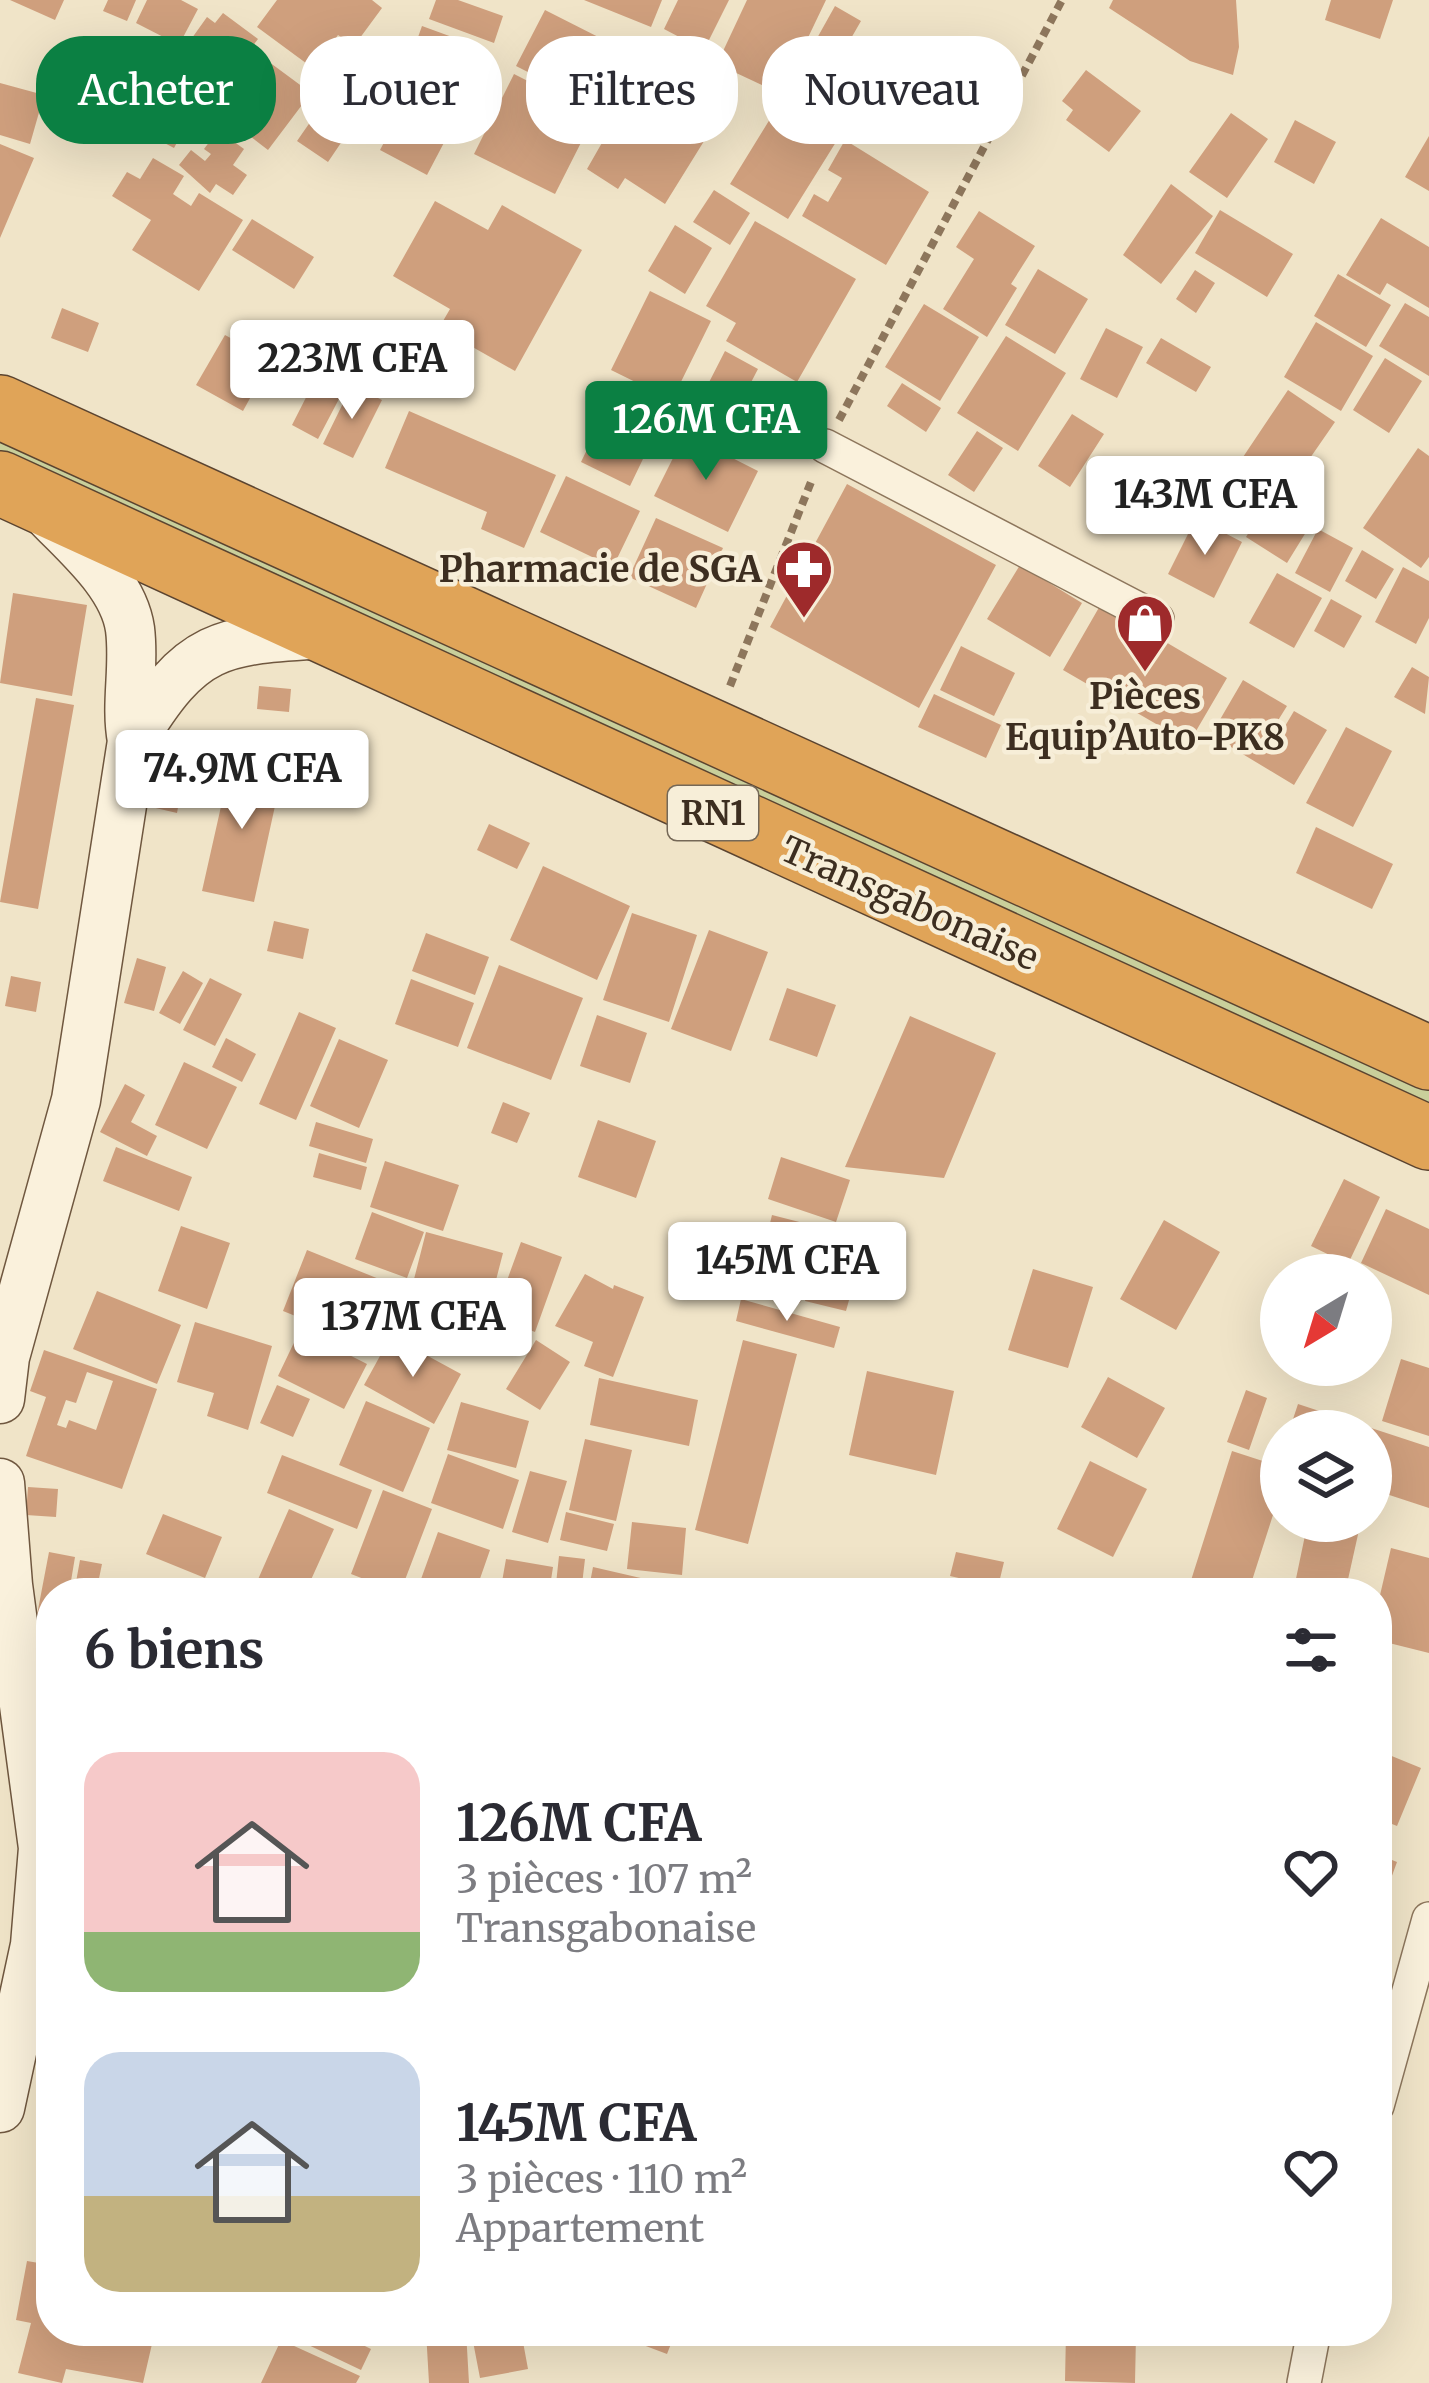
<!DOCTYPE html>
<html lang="fr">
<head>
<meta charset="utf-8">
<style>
	body { margin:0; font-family:Merriweather,serif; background:#f2f2f3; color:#2b2b33; height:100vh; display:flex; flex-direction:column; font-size:45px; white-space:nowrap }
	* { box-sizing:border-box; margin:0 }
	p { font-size:39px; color:#7c7c81 }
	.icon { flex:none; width:66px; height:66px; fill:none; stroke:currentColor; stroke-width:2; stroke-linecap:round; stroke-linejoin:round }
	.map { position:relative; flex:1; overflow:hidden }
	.panel { position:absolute; left:36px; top:1578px; width:1356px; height:768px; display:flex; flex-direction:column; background:#fff; border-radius:48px; box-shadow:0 12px 48px #0002 }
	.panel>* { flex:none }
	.banner { position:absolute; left:36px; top:36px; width:1359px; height:108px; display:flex; gap:24px }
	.needle { width:78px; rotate:218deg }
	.controls { position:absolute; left:1260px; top:1254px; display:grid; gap:24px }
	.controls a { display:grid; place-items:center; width:132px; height:132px; border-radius:50%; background:#fff; box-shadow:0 12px 48px #0002; font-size:60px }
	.price { position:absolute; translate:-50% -102px; padding:0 27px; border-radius:12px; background:#fff; color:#222; font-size:39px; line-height:78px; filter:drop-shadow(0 3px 6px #0008) }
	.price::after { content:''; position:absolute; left:50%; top:72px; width:36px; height:27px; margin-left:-18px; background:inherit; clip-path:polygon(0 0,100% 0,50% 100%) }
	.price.active { background:#0b8043; color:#fff }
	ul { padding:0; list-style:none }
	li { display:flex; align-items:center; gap:36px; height:300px; padding:0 48px }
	li span { display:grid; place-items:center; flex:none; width:336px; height:240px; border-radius:36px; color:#555 }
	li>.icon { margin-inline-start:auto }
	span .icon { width:144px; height:144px; fill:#fffc; stroke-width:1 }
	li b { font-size:51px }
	h2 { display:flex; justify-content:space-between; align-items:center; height:144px; padding:0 48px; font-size:51px }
	.pill { padding:0 42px; border-radius:48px; background:#fff; box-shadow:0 12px 48px #0002; font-size:42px; line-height:108px }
	.pill.active { background:#0b8043; color:#fff }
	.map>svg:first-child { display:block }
	.green { fill:#c9cf9b }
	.building { fill:#cf9f7d; fill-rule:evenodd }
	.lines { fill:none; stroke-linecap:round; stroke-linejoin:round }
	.street-casing { stroke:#8d765c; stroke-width:36 }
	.secondary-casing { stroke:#6f573f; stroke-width:51 }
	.highway-casing { stroke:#5b4430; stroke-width:66 }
	.path { stroke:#8d765c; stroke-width:8; stroke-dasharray:9 6; stroke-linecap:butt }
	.street { stroke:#faf1dc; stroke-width:33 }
	.secondary { stroke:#faf1dc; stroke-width:48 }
	.highway { stroke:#e0a458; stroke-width:63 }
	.labels { text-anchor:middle; stroke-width:9; stroke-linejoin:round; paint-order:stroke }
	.shield { fill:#f7eed8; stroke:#756857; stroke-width:3 }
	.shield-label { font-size:33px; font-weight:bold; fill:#3d2e20 }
	.poi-label { font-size:36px; font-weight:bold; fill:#3d2e20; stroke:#f7eed8; text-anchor:end }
	.street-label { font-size:36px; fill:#3d2e20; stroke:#f7eed8 }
</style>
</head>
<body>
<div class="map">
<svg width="1429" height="2383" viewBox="0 0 1429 2383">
	<rect width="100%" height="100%" fill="#f0e4c8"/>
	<path class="green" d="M0 434 1429 1086V1104L0 457Z"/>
	<path class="building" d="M10 0H64L55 20Z
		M108 0H136L127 21 103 11Z
		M147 0H181L198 9 179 45 136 23Z
		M277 0H372L382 8 354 46 338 35 314 69 257 27Z
		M436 0H458L503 16 494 43 429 19Z
		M584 0H662L651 27Z
		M678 0H729L704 50 664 29Z
		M747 0H826L781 94 717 64Z
		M1113 0H1236L1239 47 1233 75 1190 61 1109 8Z
		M1331 0H1393L1380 39 1325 20Z
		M835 6 861 21 842 54 816 40Z
		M545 10 622 49 593 105 516 66Z
		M223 13 258 39 225 83 191 58 200 45 192 38 207 17 215 23Z
		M422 26 485 49 471 87 408 65Z
		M813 43 873 76 845 126 786 93Z
		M100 50 137 70 116 109 80 88Z
		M936 51 986 81 959 125 910 96Z
		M261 56 311 93 268 150 219 112Z
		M181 62 211 79 174 148 132 126 165 65 176 71Z
		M1086 70 1141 111 1109 152 1066 120 1073 110 1062 101Z
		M514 74 595 115 555 194 474 154Z
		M639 78 714 125 665 204 625 178 618 189 587 169Z
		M338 82 368 103 328 162 297 141Z
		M0 83 44 95 30 144 0 135Z
		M411 91 458 116 427 175 380 150Z
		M783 98 841 134 788 219 730 184Z
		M204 111 215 119 211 125 244 149 233 165 247 175 233 195 216 184 210 193 179 165 191 150 205 161 211 154 204 149 210 141 192 127Z
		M1231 113 1268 139 1227 198 1189 172Z
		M1295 120 1336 142 1314 184 1274 162Z
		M1429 136V191L1405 177Z
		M845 140 929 192 886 265 802 216 814 194 828 202 842 178 828 170Z
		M0 144 34 158 0 238Z
		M153 158 184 176 173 194 191 206 199 193 243 220 199 291 132 250 151 220 112 196 127 172 140 179Z
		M1171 184 1213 216 1161 284 1123 255Z
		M714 190 750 213 730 245 693 222Z
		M435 201 488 230 502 205 582 250 515 371 439 328 450 309 393 276Z
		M1220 210 1293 254 1267 297 1195 253Z
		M979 211 1035 246 1011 284 1017 288 987 337 943 309 974 259 956 247Z
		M1381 218 1429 247V308L1387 283 1380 295 1346 275Z
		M252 219 314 257 294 289 232 250Z
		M755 221 856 279 797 382 726 341 736 323 706 306Z
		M675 225 712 248 685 294 648 271Z
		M1038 269 1088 299 1055 354 1005 325Z
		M1195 270 1215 283 1196 313 1176 299Z
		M1338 274 1391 305 1366 347 1314 316Z
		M650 291 711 321 672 400 611 370Z
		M1405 303 1429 317V376L1379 346Z
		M924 304 979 337 940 401 885 367Z
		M62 308 99 323 88 352 51 338Z
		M1316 322 1373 356 1341 411 1284 377Z
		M1106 328 1143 347 1117 398 1080 379Z
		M225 335 271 360 243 411 196 385Z
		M1006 336 1066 373 1018 451 957 413Z
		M1161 338 1211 367 1196 392 1146 363Z
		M725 351 758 369 735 413 702 396Z
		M1385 358 1422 381 1389 433 1353 410Z
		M324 362 351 376 318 439 292 425Z
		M902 383 941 408 926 432 887 406Z
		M352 385 382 400 353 458 323 444Z
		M617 388 666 411 630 486 581 462Z
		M1288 390 1335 422 1281 500 1235 469Z
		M409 411 556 475 524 548 481 529 487 512 385 468Z
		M1072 414 1104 434 1070 487 1038 466Z
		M977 431 1003 448 974 492 948 475Z
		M685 434 758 471 728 532 654 496Z
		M1418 448 1429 456V557L1421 568 1363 528Z
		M566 476 640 511 613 567 540 532Z
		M847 484 996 565 919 708 770 627Z
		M1270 498 1311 524 1287 563 1246 537Z
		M656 518 723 548 696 608 629 577Z
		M1196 518 1242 542 1214 598 1168 574Z
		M1318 529 1353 548 1330 592 1295 573Z
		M1362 550 1394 569 1376 599 1345 581Z
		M1020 565 1082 603 1050 657 987 619Z
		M1403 567 1429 581V618L1416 644 1375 622Z
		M1277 573 1322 598 1294 648 1249 623Z
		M13 593 87 605 72 696 0 683Z
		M1331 599 1362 616 1344 648 1314 631Z
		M1101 604 1227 678 1189 743 1063 670Z
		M961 646 1015 673 994 716 940 690Z
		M1412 667 1429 677 1425 714 1394 697Z
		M1243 680 1287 706 1267 738 1275 743 1294 711 1327 730 1294 785 1211 735Z
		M259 686 291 689 289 712 257 709Z
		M934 694 1001 725 986 758 918 727Z
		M36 698 74 705 38 909 0 902Z
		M1346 727 1392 751 1353 827 1306 803Z
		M294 741 321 747 316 769 289 763Z
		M231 762 282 774 254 902 202 891Z
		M153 780 182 786 177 813 147 806Z
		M489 824 530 843 517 869 477 850Z
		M1316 827 1393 864 1372 909 1296 873Z
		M543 866 630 906 597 980 510 940Z
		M632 913 697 935 669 1022 603 1000Z
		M274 921 309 929 303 959 267 951Z
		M709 930 768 952 731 1051 671 1029Z
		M426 933 489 957 475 995 412 971Z
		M137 958 166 967 154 1011 124 1003Z
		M499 965 583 998 551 1080 467 1048Z
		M183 971 203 983 180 1024 159 1013Z
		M11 976 41 982 36 1012 5 1006Z
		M210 978 242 994 215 1046 183 1030Z
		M411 979 474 1003 458 1047 395 1024Z
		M787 988 836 1005 817 1057 769 1040Z
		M299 1012 336 1028 296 1120 259 1104Z
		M597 1015 647 1033 630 1083 580 1066Z
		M910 1016 996 1053 944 1178 845 1167Z
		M226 1038 256 1054 242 1082 212 1067Z
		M339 1039 388 1060 359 1128 310 1106Z
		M184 1062 237 1087 207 1149 155 1125Z
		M125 1084 145 1095 131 1122 157 1136 147 1156 100 1132Z
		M503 1102 530 1113 517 1143 491 1133Z
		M598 1120 656 1141 636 1198 578 1177Z
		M316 1122 373 1139 366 1163 309 1146Z
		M116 1147 192 1177 179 1211 103 1181Z
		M319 1153 367 1167 361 1190 313 1177Z
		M781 1157 850 1180 836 1222 768 1199Z
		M385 1161 459 1185 443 1231 370 1207Z
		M1344 1179 1380 1197 1348 1264 1311 1246Z
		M1386 1209 1429 1229V1295L1361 1263Z
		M372 1212 424 1232 407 1278 355 1259Z
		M772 1215 819 1227 800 1303 753 1292Z
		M1164 1220 1220 1252 1176 1330 1120 1299Z
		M181 1226 230 1243 207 1309 158 1291Z
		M426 1232 503 1253 488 1311 411 1291Z
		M822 1235 864 1246 846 1311 805 1301Z
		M521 1242 562 1257 535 1332 494 1316Z
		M307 1250 384 1281 360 1342 283 1311Z
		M1033 1269 1093 1287 1068 1368 1008 1350Z
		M585 1274 613 1289 614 1285 644 1297 613 1377 584 1366 593 1342 555 1326Z
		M97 1291 181 1325 157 1384 73 1349Z
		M741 1299 840 1327 834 1348 736 1321Z
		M195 1322 272 1346 248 1430 207 1416 214 1393 177 1382Z
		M300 1330 367 1364 344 1409 278 1376Z
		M391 1336 461 1374 434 1424 364 1385Z
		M536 1340 570 1362 540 1410 506 1389Z
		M743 1340 797 1354 748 1544 695 1530Z
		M44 1350 157 1389 122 1489 26 1456 46 1397 30 1391ZM87 1372 113 1381 96 1430 69 1420 66 1428 57 1425 66 1400 76 1403Z
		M1401 1359 1429 1368V1436L1382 1421Z
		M867 1371 954 1391 936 1475 849 1455Z
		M1108 1377 1165 1408 1137 1458 1081 1427Z
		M599 1378 698 1400 689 1446 590 1425Z
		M277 1385 310 1399 293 1437 260 1423Z
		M1246 1390 1267 1398 1249 1450 1227 1442Z
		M366 1401 430 1428 403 1492 339 1465Z
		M461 1402 529 1421 516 1468 447 1450Z
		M1298 1404 1429 1447V1508L1371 1489V1431H1289Z
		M585 1439 632 1450 616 1521 569 1510Z
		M1232 1451 1281 1467V1490L1248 1593H1187Z
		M448 1454 519 1480 503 1529 431 1503Z
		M282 1455 372 1490 357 1529 267 1493Z
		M1090 1461 1147 1489 1113 1557 1057 1529Z
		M530 1471 567 1481 548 1543 512 1532Z
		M28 1487 58 1489 56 1517 26 1515Z
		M383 1490 432 1509 400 1593 351 1574Z
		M289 1509 334 1529 305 1593H252Z
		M566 1512 614 1524 607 1551 560 1540Z
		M163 1514 222 1537 205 1578 146 1554Z
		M1308 1521H1361L1345 1593H1293Z
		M632 1522 686 1528 682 1575 627 1569Z
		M438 1532 490 1550 475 1593H416Z
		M1391 1548 1429 1558V1653L1377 1640V1608Z
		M49 1552 75 1557 69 1593H51V1617L37 1615Z
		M956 1552 1004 1562 998 1587 950 1576Z
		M559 1556 585 1559 581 1593H555Z
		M506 1559 553 1567 549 1593H500Z
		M80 1560 102 1564 96 1593H74Z
		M593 1567 645 1579 642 1593H588Z
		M1377 1750 1421 1768 1397 1826 1377 1818Z
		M1377 1854 1397 1862 1385 1895 1377 1893Z
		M27 2261 51 2265V2331H155L143 2383 66 2369 62 2383 18 2373 31 2323 16 2320Z
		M279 2331H334L371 2349 361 2370Z
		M426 2331H466L469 2383H429Z
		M471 2331H521L528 2369 480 2378Z
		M606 2331H676L667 2354Z
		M1066 2332 1136 2335 1135 2383 1065 2381Z
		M281 2340 360 2376 356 2383H261Z"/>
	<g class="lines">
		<defs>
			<path id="street" d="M825 446 1157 619
				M1377 2106 1429 1919
				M1304 2383 1314 2331"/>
			<path id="secondary" d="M132 741C192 641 219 640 329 634
				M0 1399 5 1357 76 1100 132 741C125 703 135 668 130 629 123 581 73 542 43 509
				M0 1483 8 1585 43 1848 35 1945 0 2108"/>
			<path id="highway" d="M0 407 1429 1058
				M0 483 1429 1138"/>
		</defs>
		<use href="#street" class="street-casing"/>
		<use href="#secondary" class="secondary-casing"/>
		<use href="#highway" class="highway-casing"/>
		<path class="path" d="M839 420 1062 0
			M730 686 813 477"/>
		<use href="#street" class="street"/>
		<use href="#secondary" class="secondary"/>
		<use href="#highway" class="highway"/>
	</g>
	<defs>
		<symbol id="pharmacy-pin" viewBox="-11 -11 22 30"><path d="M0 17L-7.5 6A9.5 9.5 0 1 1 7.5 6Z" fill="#9e2a2b" stroke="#f7eed8"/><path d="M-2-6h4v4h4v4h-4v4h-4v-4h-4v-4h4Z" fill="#fff"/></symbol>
		<symbol id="shop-pin" viewBox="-11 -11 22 30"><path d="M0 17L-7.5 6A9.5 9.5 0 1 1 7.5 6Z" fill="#9e2a2b" stroke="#f7eed8"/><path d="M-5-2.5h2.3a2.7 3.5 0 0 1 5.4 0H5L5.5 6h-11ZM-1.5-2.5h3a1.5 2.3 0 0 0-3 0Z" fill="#fff"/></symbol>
	</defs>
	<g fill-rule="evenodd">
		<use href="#pharmacy-pin" x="771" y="536" width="66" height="90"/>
		<use href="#shop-pin" x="1112" y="590" width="66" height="90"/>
	</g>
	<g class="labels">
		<rect class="shield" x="668" y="786" width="90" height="54" rx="9"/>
		<g class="shield-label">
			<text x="713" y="825">RN1</text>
		</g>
		<g class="poi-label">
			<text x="762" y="582">Pharmacie de SGA</text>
			<text x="1145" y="709" text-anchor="middle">Pièces<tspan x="1145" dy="41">Equip’Auto-PK8</tspan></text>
		</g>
		<g class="street-label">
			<text transform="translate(910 903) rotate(24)" y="13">Transgabonaise</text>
		</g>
	</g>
</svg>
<div class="controls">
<a><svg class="needle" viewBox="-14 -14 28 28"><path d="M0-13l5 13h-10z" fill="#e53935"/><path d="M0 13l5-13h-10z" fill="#7c7c81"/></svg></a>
<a><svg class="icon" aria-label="layers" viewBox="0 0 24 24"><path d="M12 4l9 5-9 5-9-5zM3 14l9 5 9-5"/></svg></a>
</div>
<b class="price" style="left:352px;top:422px">223M CFA</b>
<b class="price active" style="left:706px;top:483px">126M CFA</b>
<b class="price" style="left:1205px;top:558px">143M CFA</b>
<b class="price" style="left:242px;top:832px">74.9M CFA</b>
<b class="price" style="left:787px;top:1324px">145M CFA</b>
<b class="price" style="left:413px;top:1380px">137M CFA</b>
<div class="banner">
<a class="pill active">Acheter</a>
<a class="pill">Louer</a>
<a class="pill">Filtres</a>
<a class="pill">Nouveau</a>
</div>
<section class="panel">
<h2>6 biens<svg class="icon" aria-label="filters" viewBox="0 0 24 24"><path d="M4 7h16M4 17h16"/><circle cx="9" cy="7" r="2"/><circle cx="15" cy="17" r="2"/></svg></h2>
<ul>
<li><span style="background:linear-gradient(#f6c9c9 75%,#8fb573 0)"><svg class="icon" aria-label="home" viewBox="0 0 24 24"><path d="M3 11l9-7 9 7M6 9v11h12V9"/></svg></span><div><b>126M CFA</b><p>3 pièces · 107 m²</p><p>Transgabonaise</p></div><svg class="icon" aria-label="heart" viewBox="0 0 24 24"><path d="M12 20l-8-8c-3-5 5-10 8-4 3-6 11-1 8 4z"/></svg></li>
<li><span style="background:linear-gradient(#c9d6e8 60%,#c2b280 0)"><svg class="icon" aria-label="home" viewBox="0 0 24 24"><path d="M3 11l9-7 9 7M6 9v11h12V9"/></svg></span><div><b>145M CFA</b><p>3 pièces · 110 m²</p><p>Appartement</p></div><svg class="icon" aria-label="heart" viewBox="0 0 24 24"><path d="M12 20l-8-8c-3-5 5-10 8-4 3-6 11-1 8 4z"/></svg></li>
</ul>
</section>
</div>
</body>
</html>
